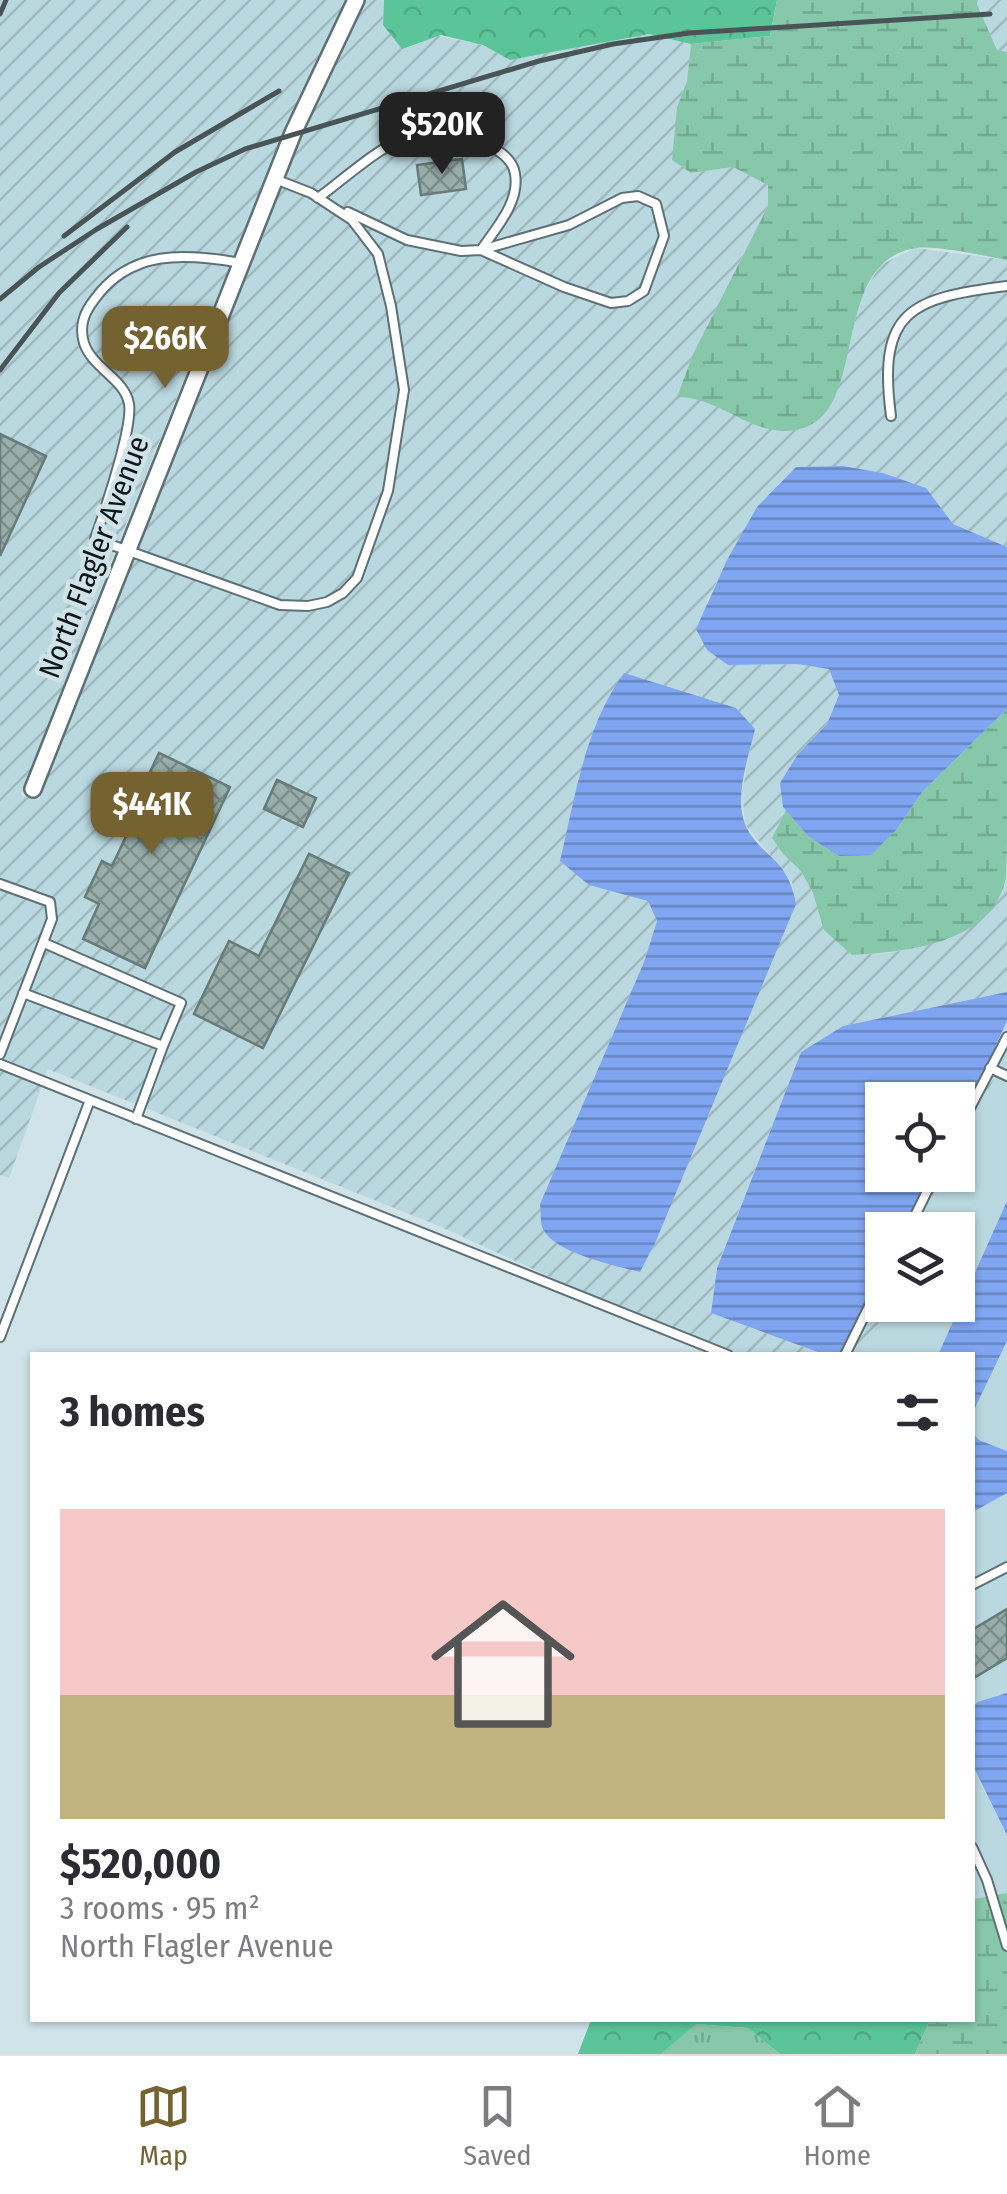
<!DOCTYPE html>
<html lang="en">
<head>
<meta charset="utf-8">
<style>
	body { margin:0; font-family:"Fira Sans Condensed",sans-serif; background:#f2f2f3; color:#2b2b33; height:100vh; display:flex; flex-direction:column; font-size:38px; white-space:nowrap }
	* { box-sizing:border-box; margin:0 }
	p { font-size:32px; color:#7c7c81 }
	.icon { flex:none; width:55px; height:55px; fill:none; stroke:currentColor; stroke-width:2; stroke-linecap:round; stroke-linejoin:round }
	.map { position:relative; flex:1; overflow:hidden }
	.panel { position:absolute; left:30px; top:1352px; width:945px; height:670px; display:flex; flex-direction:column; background:#fff; border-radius:0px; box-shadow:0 2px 8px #0004 }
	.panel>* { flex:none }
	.tools { position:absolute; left:865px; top:1082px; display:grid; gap:20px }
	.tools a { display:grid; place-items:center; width:110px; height:110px; border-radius:0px; background:#fff; box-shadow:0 2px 8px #0004; font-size:50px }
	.price { position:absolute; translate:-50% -85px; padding:0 22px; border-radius:20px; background:#746231; color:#fff; font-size:32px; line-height:65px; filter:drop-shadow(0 2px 5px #0008) }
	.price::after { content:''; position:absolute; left:50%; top:60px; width:30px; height:22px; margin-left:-15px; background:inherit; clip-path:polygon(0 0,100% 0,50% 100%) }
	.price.selected { background:#222; color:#fff }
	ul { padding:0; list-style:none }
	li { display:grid; align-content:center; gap:20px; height:530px; padding:0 30px }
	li+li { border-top:2px solid #e1e1e2 }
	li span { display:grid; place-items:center; height:310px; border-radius:0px; color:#555 }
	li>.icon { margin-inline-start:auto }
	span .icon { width:180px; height:180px; fill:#fffc; stroke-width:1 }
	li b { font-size:42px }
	h2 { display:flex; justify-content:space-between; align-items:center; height:120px; padding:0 30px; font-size:42px }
	.tab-bar { display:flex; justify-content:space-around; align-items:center; height:140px; border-top:2px solid #e1e1e2; background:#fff; font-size:28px; color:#7c7c81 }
	.tab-bar a { display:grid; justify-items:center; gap:5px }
	.tab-bar .selected { color:#746231 }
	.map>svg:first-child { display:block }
	.built { fill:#bad8df }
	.industrial { fill:url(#industrial-furrows); fill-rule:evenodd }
	.grass { fill:url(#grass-tufts) }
	.forest { fill:url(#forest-crowns) }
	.wetland { fill:url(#wetland-marsh) }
	.water { fill:url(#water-rules) }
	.building { fill:url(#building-cross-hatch); stroke:#677b79; stroke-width:2.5 }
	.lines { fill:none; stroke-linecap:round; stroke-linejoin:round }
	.service-casing { stroke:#5e7075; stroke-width:12 }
	.minor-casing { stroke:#5e7075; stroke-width:20 }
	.service { stroke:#fff; stroke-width:8 }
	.minor { stroke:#fff; stroke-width:15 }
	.rail { stroke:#495456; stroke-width:5 }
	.labels { text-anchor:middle; stroke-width:9; stroke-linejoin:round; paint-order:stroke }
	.street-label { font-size:30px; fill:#0f1618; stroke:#cfe3e8 }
</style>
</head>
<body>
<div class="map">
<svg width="1007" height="2054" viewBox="0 0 1007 2054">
	<defs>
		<pattern id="industrial-furrows" width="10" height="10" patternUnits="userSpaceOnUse" patternTransform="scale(2.5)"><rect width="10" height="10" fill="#bad8df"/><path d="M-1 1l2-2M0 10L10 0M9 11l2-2" fill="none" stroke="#9fb9bf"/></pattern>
		<pattern id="grass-tufts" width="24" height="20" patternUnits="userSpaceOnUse" patternTransform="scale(2.5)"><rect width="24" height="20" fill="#87c7aa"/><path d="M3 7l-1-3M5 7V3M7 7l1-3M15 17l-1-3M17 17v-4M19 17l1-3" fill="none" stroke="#73aa92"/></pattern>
		<pattern id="forest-crowns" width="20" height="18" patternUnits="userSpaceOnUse" patternTransform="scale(2.5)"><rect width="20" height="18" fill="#5bc499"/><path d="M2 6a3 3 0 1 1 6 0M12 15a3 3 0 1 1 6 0" fill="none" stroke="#4ea883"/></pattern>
		<pattern id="wetland-marsh" width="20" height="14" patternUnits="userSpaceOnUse" patternTransform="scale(2.5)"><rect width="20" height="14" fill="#87c7aa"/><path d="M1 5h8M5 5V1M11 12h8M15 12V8" fill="none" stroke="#73aa92"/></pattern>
		<pattern id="water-rules" width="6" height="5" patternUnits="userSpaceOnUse" patternTransform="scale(2.5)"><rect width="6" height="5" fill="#80a6f1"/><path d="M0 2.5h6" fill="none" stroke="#6786c2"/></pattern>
		<pattern id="building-cross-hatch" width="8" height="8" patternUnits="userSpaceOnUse" patternTransform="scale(2.5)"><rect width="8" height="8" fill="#9aafac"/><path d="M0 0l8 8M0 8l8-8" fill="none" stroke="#7c8d8b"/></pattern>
	</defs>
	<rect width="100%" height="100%" fill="#cfe3e8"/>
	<path class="built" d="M1007 1050V1201L938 1355H866L889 1305H958V1230H924L949 1175H958V1157Z
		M1007 1341V1451L979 1440 973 1432 972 1412Z
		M1007 1493V1693L977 1702 973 1710V1512Z
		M972 1766 1007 1835V1893L973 1899Z"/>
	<path class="industrial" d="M0 0H384L383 25 483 45 510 60 649 34 691 44 687 81 677 107 691 173 733 167 768 185V206L693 354 678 396H696L733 414 851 334 862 296 880 265 915 248 1007 260V547L953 525 925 488 883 473 844 466 796 467 757 507 706 602 728 665 797 664 829 669 839 695 827 724 798 754 783 807 786 810 772 838 784 855 801 871 813 893 825 930 852 955 889 953 927 945 1005 884 1007 876V992L843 1026 801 1052 717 1267 711 1313 826 1355H721L439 1226 48 1069 9 1178 0 1175ZM345 4 362 10 302 136 39 800 21 796 116 549 284 130ZM754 728 742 792 745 824 792 882 796 904 543 1229 540 1204 644 962 657 921 649 901 589 885Z
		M978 0H1007V52L997 50 977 3Z
		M1007 1021V1050L958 1157V1127Z
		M935 1175H949L924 1230H909Z
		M882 1287V1305H889L866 1355H840L858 1339Z"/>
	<path class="grass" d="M695 2024 748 2028 780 2054H661Z"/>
	<path class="forest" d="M384 0H777L770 36 691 44 649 34 510 60 483 45 441 35 402 49 383 25Z
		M591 2020H930L915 2054H780L748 2028 696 2024 661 2054H578Z"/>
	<path class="wetland" d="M777 0H978L977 4 997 50 1007 52V260C984 256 937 245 916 248 827 262 871 412 800 429 755 441 721 396 677 397L693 354 768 206V185L733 167 691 173 672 160 677 107 687 81 691 44 770 36Z
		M1007 709C1007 747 1007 786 1007 824 1007 841 1007 862 1006 878 992 944 906 952 852 955L824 930 813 893 801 871 784 855 772 838 786 810 808 836 897 829 923 791Z
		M1007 1893V2054H915L930 2020H972L973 1899Z"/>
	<path class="water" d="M843 466 883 473 926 488 953 524 1007 547V709L923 791 897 829 871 855 839 856 808 836 783 807 780 783 798 754 827 724 839 695 829 669 797 664 728 665 707 650 696 629 727 560 757 507 796 467Z
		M624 673 736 708 755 729C749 756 734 796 745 824 759 857 788 856 796 904L656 1241 640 1272C616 1266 554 1253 543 1229 540 1223 541 1211 540 1204L644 962 657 921 648 901 589 885 560 861C575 798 585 726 624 673Z
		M1007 992V1021L958 1127V1100H882V1175H935L909 1230H882V1287L858 1339 840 1355H826L711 1313 717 1268 801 1052 843 1026Z
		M1007 1201V1341L973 1412 972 1355H938Z
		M972 1432 979 1440 1007 1451V1493L973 1512Z
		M1007 1693V1835L973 1766 972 1710 977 1702Z"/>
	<path class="building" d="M462 159 466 189 421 195 417 165Z
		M0 434 46 456 0 556Z
		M159 753 230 787 145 968 83 939 99 904 85 897 102 861 112 866 129 830 106 819 122 785 140 793Z
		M277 780 316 798 303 827 264 809Z
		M309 854 349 873 263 1048 194 1014 229 941 259 956Z
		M1007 1609V1658L972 1679V1630Z"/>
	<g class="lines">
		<defs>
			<path id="service" d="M321 199 318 198C347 177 381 144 415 134 442 127 511 142 515 174 520 202 496 228 481 250
				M348 212 407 240 461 251 481 250 564 287 611 303 628 301 644 291 664 236 656 204 638 196 622 198 569 225 481 250
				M241 263C186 253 130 249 94 300 84 313 79 326 84 343 92 368 125 379 129 404 133 429 104 512 95 539L280 605 308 606 327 602 343 593 357 578 388 491 404 390 391 306 378 254 352 220 311 193 275 179
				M891 416C877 310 911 298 1007 286
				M0 884 50 902 52 919 0 1054
				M44 943 181 1003 163 1046
				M23 993 163 1046 136 1119
				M0 1064 728 1355
				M990 1068 1007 1076
				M958 1131 1007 1037
				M908 1230 935 1175
				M0 1337 90 1100
				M845 1355 882 1280
				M972 1585 1007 1567
				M972 1847 987 1880 1007 1946"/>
			<path id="minor" d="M33 789 293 133 356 0"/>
		</defs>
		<use href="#service" class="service-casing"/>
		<use href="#minor" class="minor-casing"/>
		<use href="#service" class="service"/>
		<use href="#minor" class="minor"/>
		<path class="rail" d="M0 14 6 0
			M64 236 175 152 279 91
			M0 299 39 267 97 229 196 172 245 149 539 61 613 44 689 33 990 14
			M0 370 59 293 127 227"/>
	</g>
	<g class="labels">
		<g class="street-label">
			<text transform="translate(94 557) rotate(-69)" y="10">North Flagler Avenue</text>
		</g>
	</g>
</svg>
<div class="tools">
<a><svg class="icon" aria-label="locate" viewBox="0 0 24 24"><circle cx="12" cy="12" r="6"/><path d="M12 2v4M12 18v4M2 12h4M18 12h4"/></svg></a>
<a><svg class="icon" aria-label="layers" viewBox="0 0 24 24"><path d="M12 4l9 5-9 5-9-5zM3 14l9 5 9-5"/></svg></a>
</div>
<b class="price selected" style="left:442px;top:177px">$520K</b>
<b class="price" style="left:165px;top:391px">$266K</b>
<b class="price" style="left:152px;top:857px">$441K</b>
<section class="panel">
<h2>3 homes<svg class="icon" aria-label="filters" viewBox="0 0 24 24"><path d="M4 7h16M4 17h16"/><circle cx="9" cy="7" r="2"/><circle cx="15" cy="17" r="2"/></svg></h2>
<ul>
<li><span style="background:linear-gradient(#f6c9c9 60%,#c2b280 0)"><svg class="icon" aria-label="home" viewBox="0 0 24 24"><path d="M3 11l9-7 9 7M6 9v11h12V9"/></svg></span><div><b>$520,000</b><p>3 rooms · 95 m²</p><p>North Flagler Avenue</p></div></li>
</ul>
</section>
</div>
<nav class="tab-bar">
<a class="selected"><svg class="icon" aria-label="map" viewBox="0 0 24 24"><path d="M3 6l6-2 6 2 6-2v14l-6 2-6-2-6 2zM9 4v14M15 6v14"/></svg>Map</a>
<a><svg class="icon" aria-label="saved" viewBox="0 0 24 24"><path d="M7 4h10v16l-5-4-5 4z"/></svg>Saved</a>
<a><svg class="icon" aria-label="home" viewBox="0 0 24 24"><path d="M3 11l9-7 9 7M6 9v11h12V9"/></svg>Home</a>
</nav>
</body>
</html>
